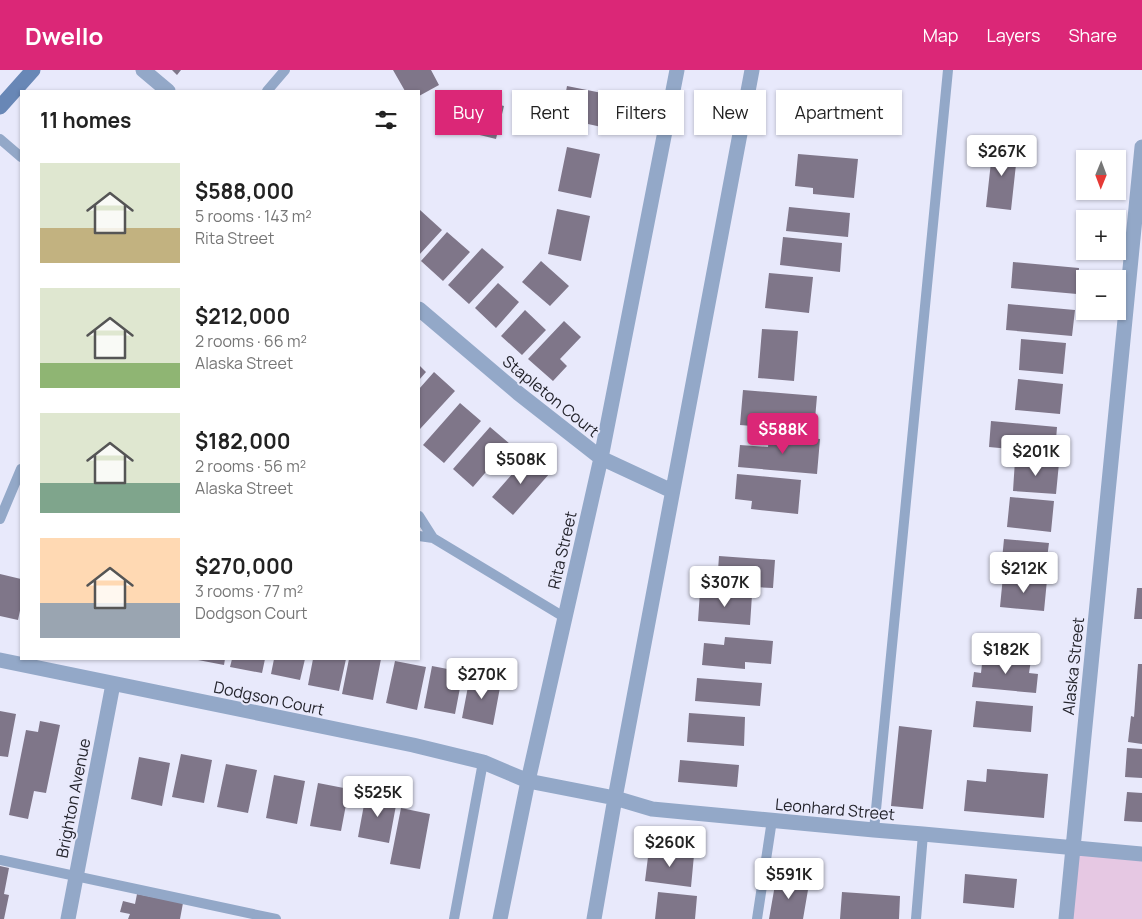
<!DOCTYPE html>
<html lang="en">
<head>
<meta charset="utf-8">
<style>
	body { margin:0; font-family:Manrope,sans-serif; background:#f2f2f2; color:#222; height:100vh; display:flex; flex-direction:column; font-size:19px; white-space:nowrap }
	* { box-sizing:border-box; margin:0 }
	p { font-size:16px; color:#767676 }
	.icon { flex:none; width:28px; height:28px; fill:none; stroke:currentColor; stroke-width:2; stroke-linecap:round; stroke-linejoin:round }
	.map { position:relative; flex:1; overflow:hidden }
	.panel { position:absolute; left:20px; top:20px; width:400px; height:570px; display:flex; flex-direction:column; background:#fff; border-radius:0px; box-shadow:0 1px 4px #0004 }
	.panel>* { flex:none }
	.hud { position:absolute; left:435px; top:20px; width:475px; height:45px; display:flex; gap:10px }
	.needle { width:32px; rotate:181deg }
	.controls { position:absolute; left:1076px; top:80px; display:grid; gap:10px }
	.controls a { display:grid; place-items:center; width:50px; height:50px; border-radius:0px; background:#fff; box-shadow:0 1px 4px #0004; font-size:25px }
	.price { position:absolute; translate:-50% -42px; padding:0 11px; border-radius:5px; background:#fff; color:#222; font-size:16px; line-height:32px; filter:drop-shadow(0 1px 2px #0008) }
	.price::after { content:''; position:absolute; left:50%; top:30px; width:15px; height:11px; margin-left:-8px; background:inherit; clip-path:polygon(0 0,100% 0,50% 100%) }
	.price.on { background:#db2777; color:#fff }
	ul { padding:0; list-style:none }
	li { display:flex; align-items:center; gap:15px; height:125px; padding:0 20px }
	li span { display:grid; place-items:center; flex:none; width:140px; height:100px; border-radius:0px; color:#555 }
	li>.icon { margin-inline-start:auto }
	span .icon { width:60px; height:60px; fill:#fffc; stroke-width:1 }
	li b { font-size:21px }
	h2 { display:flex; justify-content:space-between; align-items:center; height:60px; padding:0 20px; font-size:21px }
	.pill { padding:0 18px; border-radius:0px; background:#fff; box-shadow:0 1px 4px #0004; font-size:18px; line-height:45px }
	.pill.on { background:#db2777; color:#fff }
	header { display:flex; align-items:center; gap:30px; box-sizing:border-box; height:70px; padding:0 25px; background:#db2777; color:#fff }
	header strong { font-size:24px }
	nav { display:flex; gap:28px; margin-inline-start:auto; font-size:18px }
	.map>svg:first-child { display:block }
	.green { fill:#e6c8e3 }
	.building { fill:#7f7689 }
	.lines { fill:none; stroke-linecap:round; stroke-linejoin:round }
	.lane { stroke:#93a8c8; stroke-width:10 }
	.street { stroke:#93a8c8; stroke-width:15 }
	.secondary { stroke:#6887b6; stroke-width:15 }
	.labels { text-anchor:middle; stroke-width:4; stroke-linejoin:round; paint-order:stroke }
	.street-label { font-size:16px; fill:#24242c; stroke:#e8e9fb }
</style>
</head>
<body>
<header>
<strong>Dwello</strong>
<nav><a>Map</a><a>Layers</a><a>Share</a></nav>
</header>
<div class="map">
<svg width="1142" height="849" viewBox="0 0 1142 849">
	<rect width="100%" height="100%" fill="#e8e9fb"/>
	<path class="green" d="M1073 778 1142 784V849H1066Z"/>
	<path class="building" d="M172 0H181L177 5Z
		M393 0H431L439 15 419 26V21H405Z
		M567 16 612 25 606 58 561 48Z
		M459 25 504 36 496 69 451 58Z
		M993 74 1018 76 1011 140 986 137Z
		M567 77 600 84 591 128 558 121Z
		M798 84 858 89 854 128 813 124V118L795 116Z
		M789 137 850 143 848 167 786 161Z
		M557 139 590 146 581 191 548 184Z
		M420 140 442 160 419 185V141Z
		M447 162 470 182 443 211 421 191Z
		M783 167 842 173 840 202 780 195Z
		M482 178 504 197 469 234 448 215Z
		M541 191 569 216 550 236 522 212Z
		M1013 192 1079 198 1077 224 1011 218Z
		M769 203 813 207 809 243 765 238Z
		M498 213 519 232 496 258 475 238Z
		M1008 234 1075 240 1072 266 1006 260Z
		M525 240 546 260 522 285 501 266Z
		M564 251 581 267 560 289 567 296 553 311 528 289Z
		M762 259 798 261 794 311 758 308Z
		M1021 269 1066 273 1063 304 1019 300Z
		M419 295 426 302 419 310Z
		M434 302 455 321 420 359 419 358V319Z
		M1018 309 1063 314 1060 344 1015 340Z
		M743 320 817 326 814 361 740 355Z
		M460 333 481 351 444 393 423 375Z
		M991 351 1057 357 1055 383 989 377Z
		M490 357 510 374 473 417 453 399Z
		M769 364 820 369 817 404 738 397 740 375 768 377Z
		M529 385 550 403 513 445 492 427Z
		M1015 390 1059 393 1056 424 1013 421Z
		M737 404 801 410 798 444 751 439 752 431 735 429Z
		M1010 427 1054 431 1051 462 1007 457Z
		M1004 469 1049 473 1045 504 1001 500Z
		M719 486 775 490 773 518 717 515Z
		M0 504 21 509V536L18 550 0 546Z
		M1003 506 1047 510 1044 541 1000 537Z
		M1137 518H1142V549H1134Z
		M700 521 752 525 750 555 698 551Z
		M725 567 773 571 771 594 745 592V599L702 595 704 573 724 575Z
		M983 585 1031 590 1029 603 1038 604 1036 623 972 617 974 602 981 603Z
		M198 589H225L224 595 198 590Z
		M232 589H265L262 603 230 597Z
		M274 589H305L300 610 271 604Z
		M313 589H346L339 621 308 615Z
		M349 589H381L373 630 342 624Z
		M395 591 426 597 417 640 386 633Z
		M1138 594H1142V674L1128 672 1131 646 1134 647Z
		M432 596 463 602 455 644 424 638Z
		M470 606 501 612 493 655 462 648Z
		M697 608 762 613 760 636 695 631Z
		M976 631 1033 636 1031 662 973 657Z
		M0 641 16 644 8 687 0 686Z
		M689 643 745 647 744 676 687 672Z
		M40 651 60 655 46 723 34 721 28 749 9 745 26 660 38 662Z
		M899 656 932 660 923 739 891 736Z
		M1127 678 1142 679V708L1125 707Z
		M181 684 212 690 204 733 172 727Z
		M139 687 170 693 162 736 131 729Z
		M680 690 739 695 737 717 678 712Z
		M226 694 257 700 248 743 217 737Z
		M987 699 1048 704 1044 748 964 741 967 710 986 712Z
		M274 705 305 711 297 754 266 748Z
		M318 713 349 719 341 761 310 756Z
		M1127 722 1142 723V752L1124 751Z
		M366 724 397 730 389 773 358 767Z
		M401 738 430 744 420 799 390 794Z
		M649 779 694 785 691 817 645 811Z
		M0 796 9 798 4 824 9 825 4 849H0Z
		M965 804 1017 809 1014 838 963 833Z
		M776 809 809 814 803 849H769Z
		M658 822 697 826 695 849H655Z
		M842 822 900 826 899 849H840Z
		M137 824 183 833 180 849H128L130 844 120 842 123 831 135 834Z"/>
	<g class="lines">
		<path class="lane" d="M267 21 285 0
			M0 69 21 87
			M419 446 433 468
			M0 449 21 399
			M419 466 433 468 564 547
			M874 760 948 0
			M0 790 276 849
			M454 849 483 692
			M757 849 772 750
			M916 849 923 764"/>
		<path class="street" d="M143 0 168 21
			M419 239 518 323 601 388 672 421
			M0 590 413 675 483 692 528 711 615 728 652 739 874 760 923 764 1142 784
			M68 849 113 614
			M500 849 528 711 601 388 677 0
			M594 849 615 728 752 0
			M1066 849 1142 77"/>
		<path class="secondary" d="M0 37 33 0"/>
	</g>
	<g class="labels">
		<g class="street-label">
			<text transform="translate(551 326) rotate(39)" y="6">Stapleton Court</text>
			<text transform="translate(562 480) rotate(-77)" y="6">Rita Street</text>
			<text transform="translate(1073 596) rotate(-84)" y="6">Alaska Street</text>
			<text transform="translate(269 628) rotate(12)" y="6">Dodgson Court</text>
			<text transform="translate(73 728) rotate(-79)" y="6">Brighton Avenue</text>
			<text transform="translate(835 739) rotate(5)" y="6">Leonhard Street</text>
		</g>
	</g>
</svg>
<div class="controls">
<a><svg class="needle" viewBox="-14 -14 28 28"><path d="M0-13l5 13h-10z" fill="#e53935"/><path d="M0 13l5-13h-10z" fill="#767676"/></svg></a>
<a>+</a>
<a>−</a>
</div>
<b class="price" style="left:1002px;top:107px">$267K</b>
<b class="price on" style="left:783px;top:385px">$588K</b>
<b class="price" style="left:1036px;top:407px">$201K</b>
<b class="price" style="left:521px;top:415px">$508K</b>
<b class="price" style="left:1024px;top:524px">$212K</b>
<b class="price" style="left:725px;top:538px">$307K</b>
<b class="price" style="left:1006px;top:605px">$182K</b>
<b class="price" style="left:482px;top:630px">$270K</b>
<b class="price" style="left:378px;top:748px">$525K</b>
<b class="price" style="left:670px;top:798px">$260K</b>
<b class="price" style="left:789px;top:830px">$591K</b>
<div class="hud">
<a class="pill on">Buy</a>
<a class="pill">Rent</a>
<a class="pill">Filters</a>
<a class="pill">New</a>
<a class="pill">Apartment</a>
</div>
<section class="panel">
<h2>11 homes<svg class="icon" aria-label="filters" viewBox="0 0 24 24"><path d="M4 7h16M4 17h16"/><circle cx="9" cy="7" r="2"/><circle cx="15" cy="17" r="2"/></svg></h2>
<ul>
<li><span style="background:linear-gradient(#dfe7d0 65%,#c2b280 0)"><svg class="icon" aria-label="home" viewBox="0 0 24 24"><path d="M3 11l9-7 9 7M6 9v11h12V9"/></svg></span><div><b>$588,000</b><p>5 rooms · 143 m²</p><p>Rita Street</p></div></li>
<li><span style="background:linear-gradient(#dfe7d0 75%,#8fb573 0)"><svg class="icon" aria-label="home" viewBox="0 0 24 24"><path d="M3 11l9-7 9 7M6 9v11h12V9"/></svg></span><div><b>$212,000</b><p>2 rooms · 66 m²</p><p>Alaska Street</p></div></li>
<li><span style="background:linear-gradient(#dfe7d0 70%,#7fa58c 0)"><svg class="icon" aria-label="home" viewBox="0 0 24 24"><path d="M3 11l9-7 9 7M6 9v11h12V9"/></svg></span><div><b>$182,000</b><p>2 rooms · 56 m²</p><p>Alaska Street</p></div></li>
<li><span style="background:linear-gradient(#ffd9b3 65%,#9aa5b1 0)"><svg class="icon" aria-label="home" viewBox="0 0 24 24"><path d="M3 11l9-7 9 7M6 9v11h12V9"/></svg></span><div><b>$270,000</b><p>3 rooms · 77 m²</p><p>Dodgson Court</p></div></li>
</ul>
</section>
</div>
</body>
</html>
